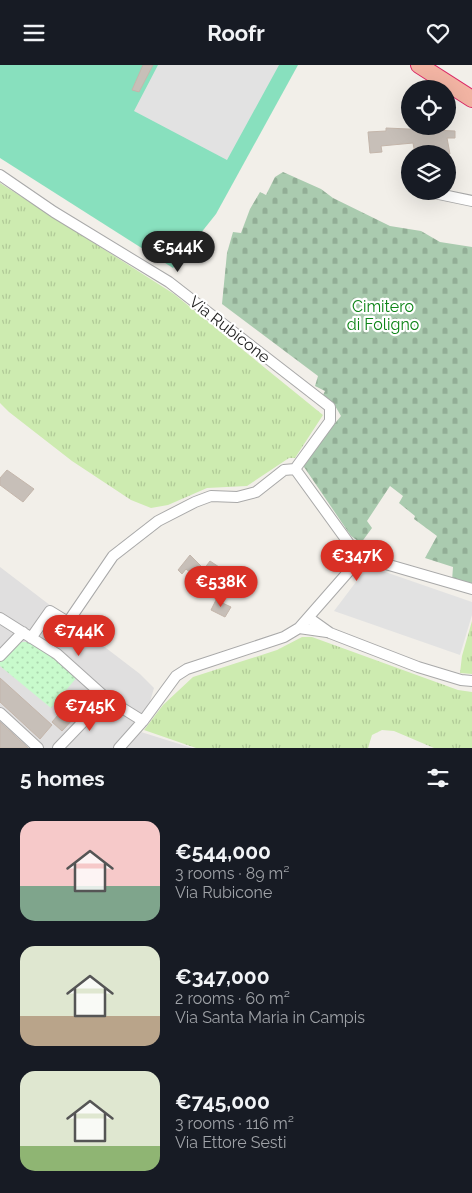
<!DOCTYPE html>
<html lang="en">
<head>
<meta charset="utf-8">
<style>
	body { margin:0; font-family:Raleway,sans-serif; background:#242831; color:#f1f3f6; height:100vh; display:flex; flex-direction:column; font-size:19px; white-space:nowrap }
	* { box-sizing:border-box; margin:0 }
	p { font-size:16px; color:#9ea1a6 }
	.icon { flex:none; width:28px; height:28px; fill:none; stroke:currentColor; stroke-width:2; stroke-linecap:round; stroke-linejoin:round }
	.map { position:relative; height:683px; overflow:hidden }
	.sheet { display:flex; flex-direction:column; background:#171b24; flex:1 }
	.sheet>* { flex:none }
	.fabs { position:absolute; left:401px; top:15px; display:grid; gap:10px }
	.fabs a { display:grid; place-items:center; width:55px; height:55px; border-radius:50%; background:#171b24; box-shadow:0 5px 20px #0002; font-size:25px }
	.price { position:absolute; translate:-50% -42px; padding:0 11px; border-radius:18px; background:#d93025; color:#fff; font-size:16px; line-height:32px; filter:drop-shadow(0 1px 2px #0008) }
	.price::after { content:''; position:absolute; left:50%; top:30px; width:15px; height:11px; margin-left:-8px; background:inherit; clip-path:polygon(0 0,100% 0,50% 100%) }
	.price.active { background:#222; color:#fff }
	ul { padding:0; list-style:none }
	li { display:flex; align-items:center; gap:15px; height:125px; padding:0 20px }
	li span { display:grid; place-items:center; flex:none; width:140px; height:100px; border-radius:15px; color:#555 }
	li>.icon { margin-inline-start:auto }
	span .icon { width:60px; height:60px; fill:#fffc; stroke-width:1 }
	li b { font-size:21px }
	h2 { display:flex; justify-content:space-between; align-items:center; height:60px; padding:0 20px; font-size:21px }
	header { display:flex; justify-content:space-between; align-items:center; height:65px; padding:0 20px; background:#171b24; font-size:22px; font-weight:700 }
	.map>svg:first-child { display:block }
	.residential { fill:#e0dfdf }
	.grass { fill:url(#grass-tufts) }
	.cemetery { fill:url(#cemetery-stones) }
	.park { fill:url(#park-dots) }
	.pitch { fill:#88e0be }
	.parking { fill:#e2e2e2 }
	.building { fill:#c7bfb8; stroke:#c4b6ab }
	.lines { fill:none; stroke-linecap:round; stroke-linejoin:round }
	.minor-casing { stroke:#a9a9a9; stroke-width:12 }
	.trunk-casing { stroke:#dc2a67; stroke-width:18 }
	.minor { stroke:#fff; stroke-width:10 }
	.trunk { stroke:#f2b4a3; stroke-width:16 }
	.labels { text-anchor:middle; stroke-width:4.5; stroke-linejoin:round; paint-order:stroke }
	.park-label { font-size:16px; fill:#0c8416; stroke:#fff }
	.street-label { font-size:16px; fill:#222; stroke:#fff }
</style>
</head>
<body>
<header><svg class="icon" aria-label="menu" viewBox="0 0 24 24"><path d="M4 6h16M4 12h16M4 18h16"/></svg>Roofr<svg class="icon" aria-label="heart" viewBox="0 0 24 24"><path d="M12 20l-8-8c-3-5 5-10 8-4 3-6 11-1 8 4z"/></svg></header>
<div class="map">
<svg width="472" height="683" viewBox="0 0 472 683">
	<defs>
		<pattern id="grass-tufts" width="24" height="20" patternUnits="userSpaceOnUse" patternTransform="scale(1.25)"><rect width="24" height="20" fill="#cdebb0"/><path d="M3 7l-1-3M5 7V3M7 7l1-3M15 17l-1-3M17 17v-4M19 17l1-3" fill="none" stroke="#b0c997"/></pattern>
		<pattern id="cemetery-stones" width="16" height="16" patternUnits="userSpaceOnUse" patternTransform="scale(1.25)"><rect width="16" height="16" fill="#aacbaf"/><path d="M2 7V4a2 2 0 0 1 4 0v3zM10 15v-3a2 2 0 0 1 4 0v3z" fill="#92ae96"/></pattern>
		<pattern id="park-dots" width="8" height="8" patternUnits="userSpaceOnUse" patternTransform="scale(1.25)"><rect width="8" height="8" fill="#c8facc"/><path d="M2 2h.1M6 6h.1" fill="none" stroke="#acd6af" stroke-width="1.8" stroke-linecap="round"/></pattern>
	</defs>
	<rect width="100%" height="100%" fill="#f2efe9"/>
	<path class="residential" d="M0 502 140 609 154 623 141 667 192 683H0Z"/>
	<path class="grass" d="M0 118 174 229 323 350 295 393H289L247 421 207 423 168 440 151 443 131 435 72 396 9 347 0 338Z
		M472 556V609L460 608 462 591Z
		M302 572H312L458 625 472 627V683H434L394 666 382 665 372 670 368 683H196L144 665 163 640 193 612 277 585Z"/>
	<path class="cemetery" d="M283 107 321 124 333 133 390 161 421 166 440 177 472 182V521L452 516 453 502 425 493 437 471 414 454 415 451 399 438 403 431 390 421 367 456 372 463 361 478 351 471 302 399 341 351 334 339 322 332 325 326 315 321 318 311 222 239 227 188 233 167 241 168 250 144 260 127 266 130 275 112Z"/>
	<path class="park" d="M18 577H30L78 611 51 643 0 601V596Z"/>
	<path class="pitch" d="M0 0H298L216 149 173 203 0 93Z"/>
	<path class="parking" d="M158 0H279L227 95 134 46Z
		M368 501 472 537V550L460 590 334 546Z"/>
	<path class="building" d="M143 0H153L139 27 132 25Z
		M386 63 455 66V73H447L450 89H415L413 78 381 81 382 87 370 88 368 67 386 66Z
		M7 405 34 424 23 437 0 420V413Z
		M190 490 204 504 210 496 225 506 211 523 205 519 198 530 190 526 197 513 186 504 182 509 178 505Z
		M231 506 243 515 238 521 226 513Z
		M216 535 231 542 225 552 211 545Z
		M0 613 52 660 40 674 0 637Z
		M76 629 86 640 62 666 52 657Z
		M0 657 27 682 28 683H0Z"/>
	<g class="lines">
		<defs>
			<path id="minor" d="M0 110 54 147 169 217 330 342V356L295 404 358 491 356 498 299 563 284 572 187 604 176 611 143 656 119 683
				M429 127 472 136
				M358 491 472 524
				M0 553 57 589 106 633 143 656
				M309 553 330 568 418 602 461 615 472 616
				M299 563 327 567
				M31 573 50 546 68 557 113 491 158 456 195 437 211 431 237 432 256 427 284 405 295 404
				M0 591 23 567
				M0 648 38 683
				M58 683 106 633"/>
			<path id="trunk" d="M419 0 472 34"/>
		</defs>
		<use href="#minor" class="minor-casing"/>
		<use href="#trunk" class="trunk-casing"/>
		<use href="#minor" class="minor"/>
		<use href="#trunk" class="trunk"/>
	</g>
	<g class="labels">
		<g class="park-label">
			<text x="383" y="247">Cimitero<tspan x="383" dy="18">di Foligno</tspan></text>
		</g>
		<g class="street-label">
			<text transform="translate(230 264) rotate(38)" y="6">Via Rubicone</text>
		</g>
	</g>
</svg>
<div class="fabs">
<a><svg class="icon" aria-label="locate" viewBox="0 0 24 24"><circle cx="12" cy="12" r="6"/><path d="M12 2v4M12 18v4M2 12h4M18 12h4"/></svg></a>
<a><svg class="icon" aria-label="layers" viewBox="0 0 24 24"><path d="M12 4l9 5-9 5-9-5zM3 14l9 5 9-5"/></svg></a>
</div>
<b class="price active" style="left:178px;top:208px">€544K</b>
<b class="price" style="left:357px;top:517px">€347K</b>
<b class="price" style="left:221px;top:543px">€538K</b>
<b class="price" style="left:79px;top:592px">€744K</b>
<b class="price" style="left:90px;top:667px">€745K</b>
</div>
<section class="sheet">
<h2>5 homes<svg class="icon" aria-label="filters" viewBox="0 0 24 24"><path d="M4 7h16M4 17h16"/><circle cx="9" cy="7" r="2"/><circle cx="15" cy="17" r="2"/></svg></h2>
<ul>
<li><span style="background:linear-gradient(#f6c9c9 65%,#7fa58c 0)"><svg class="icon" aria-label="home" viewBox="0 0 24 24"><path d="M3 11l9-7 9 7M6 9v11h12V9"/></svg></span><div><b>€544,000</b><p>3 rooms · 89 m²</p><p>Via Rubicone</p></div></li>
<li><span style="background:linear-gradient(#dfe7d0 70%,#b9a48a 0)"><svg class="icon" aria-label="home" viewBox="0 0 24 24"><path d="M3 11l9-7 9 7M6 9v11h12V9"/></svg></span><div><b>€347,000</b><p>2 rooms · 60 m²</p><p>Via Santa Maria in Campis</p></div></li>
<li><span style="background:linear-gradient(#dfe7d0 75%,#8fb573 0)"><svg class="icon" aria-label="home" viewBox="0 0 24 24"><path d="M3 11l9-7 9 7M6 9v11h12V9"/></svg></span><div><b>€745,000</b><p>3 rooms · 116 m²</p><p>Via Ettore Sesti</p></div></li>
</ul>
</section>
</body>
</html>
